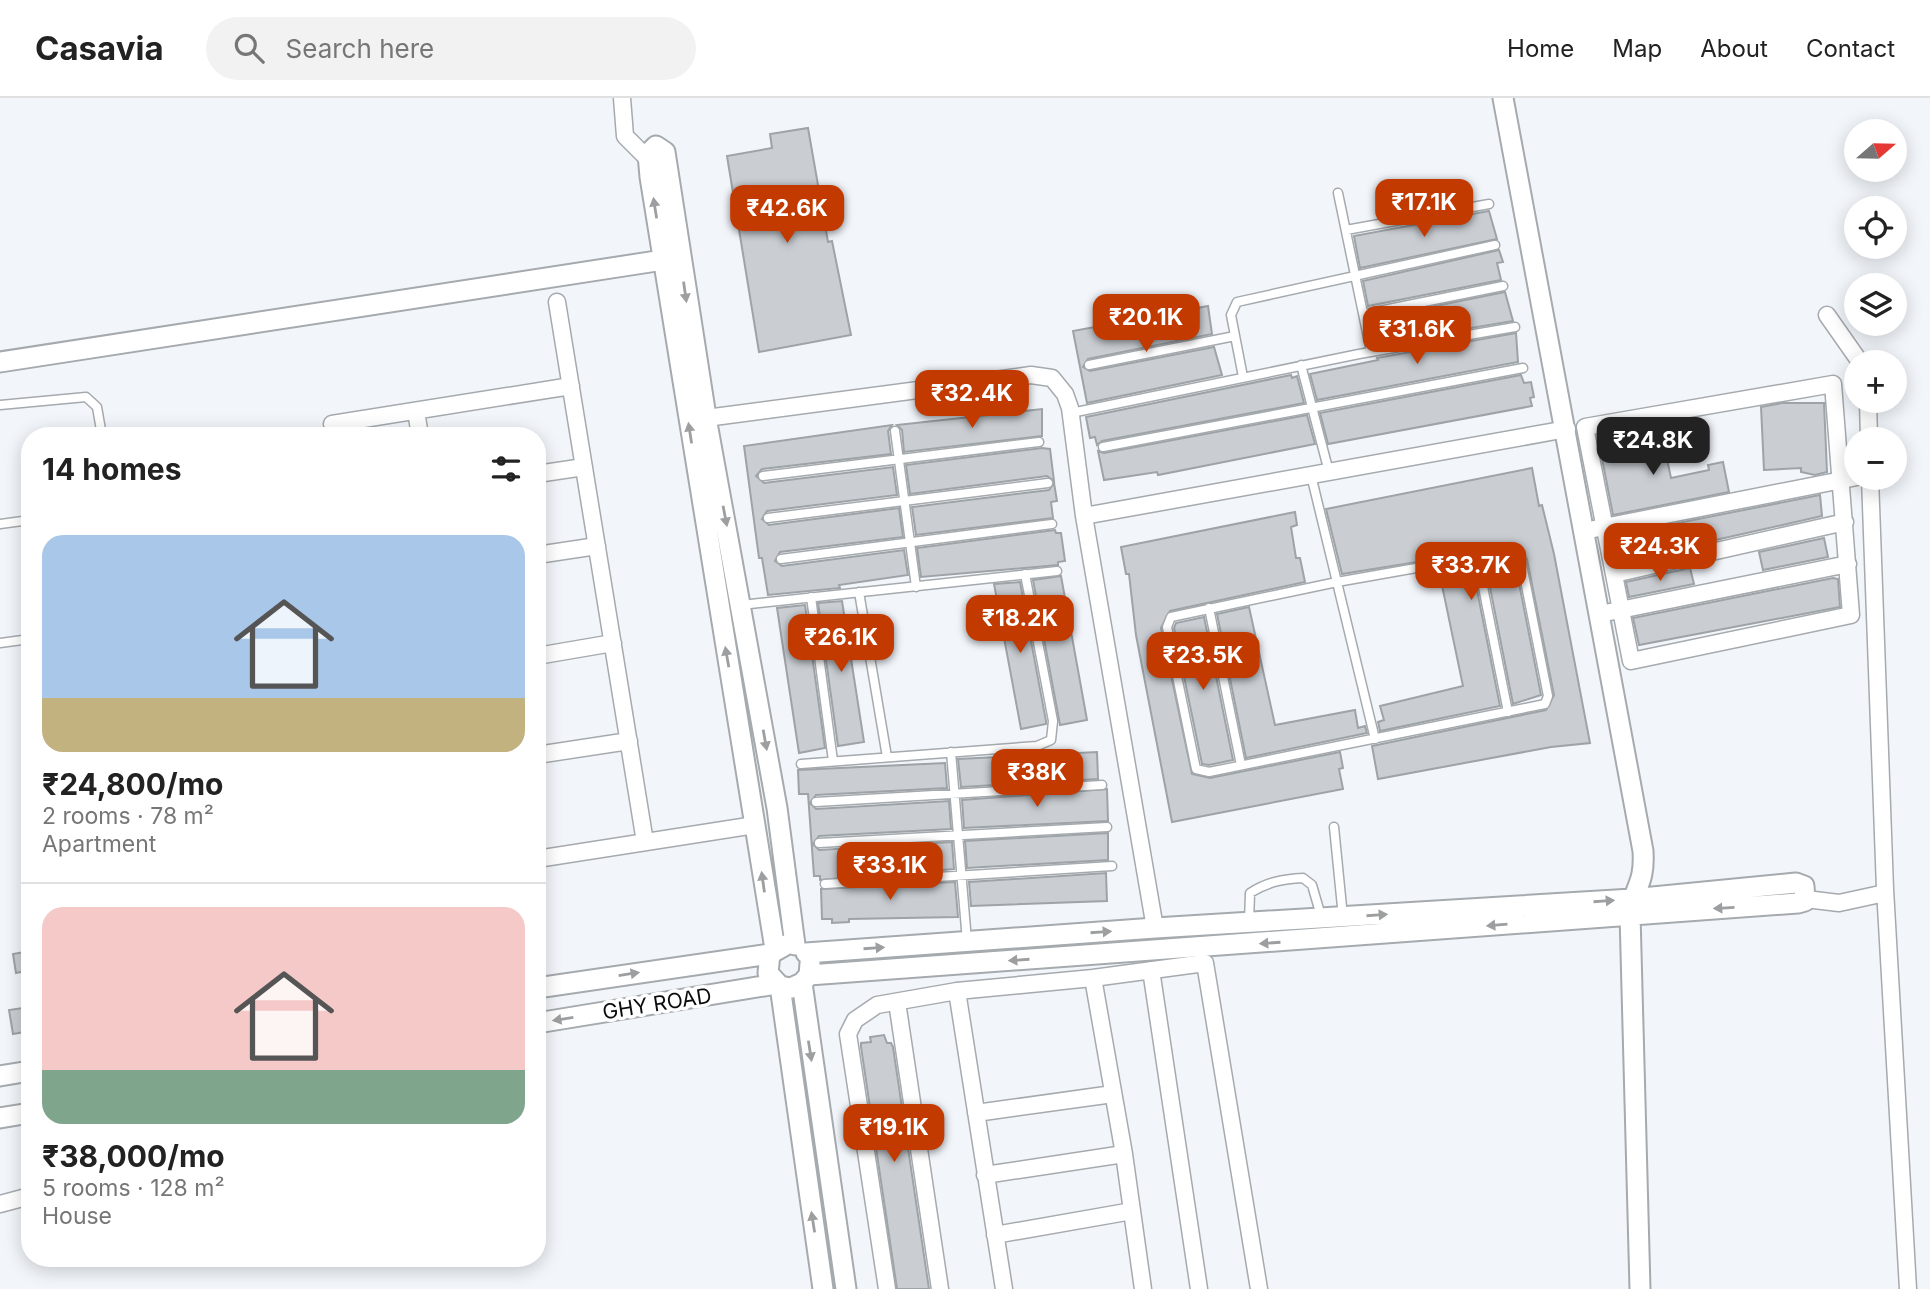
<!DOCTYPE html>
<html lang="en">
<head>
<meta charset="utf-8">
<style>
	body { margin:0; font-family:Inter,sans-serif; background:#f2f2f2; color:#222; height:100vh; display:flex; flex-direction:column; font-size:26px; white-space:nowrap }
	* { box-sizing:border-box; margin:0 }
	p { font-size:23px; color:#767676 }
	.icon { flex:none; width:38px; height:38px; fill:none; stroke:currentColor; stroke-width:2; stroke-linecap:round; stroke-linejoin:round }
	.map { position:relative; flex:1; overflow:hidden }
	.side { position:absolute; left:21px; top:329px; width:525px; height:840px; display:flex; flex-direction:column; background:#fff; border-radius:28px; box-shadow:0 4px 18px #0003 }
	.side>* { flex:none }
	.needle { width:46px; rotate:70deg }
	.controls { position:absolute; left:1844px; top:21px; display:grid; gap:14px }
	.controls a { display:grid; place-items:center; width:63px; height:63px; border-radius:50%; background:#fff; box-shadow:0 4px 18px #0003; font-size:35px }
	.price { position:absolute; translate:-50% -60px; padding:0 16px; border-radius:14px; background:#c23a00; color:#fff; font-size:23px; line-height:46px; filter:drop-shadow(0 2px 4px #0008) }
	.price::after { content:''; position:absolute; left:50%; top:42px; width:21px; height:16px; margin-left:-10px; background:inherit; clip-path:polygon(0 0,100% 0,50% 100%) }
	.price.selected { background:#222; color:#fff }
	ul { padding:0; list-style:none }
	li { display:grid; align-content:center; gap:14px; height:371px; padding:0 21px }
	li+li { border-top:2px solid #e0e0e0 }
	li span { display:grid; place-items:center; height:217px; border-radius:21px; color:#555 }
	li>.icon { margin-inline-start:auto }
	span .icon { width:126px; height:126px; fill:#fffc; stroke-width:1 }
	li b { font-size:30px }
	h2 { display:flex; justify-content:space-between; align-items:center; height:84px; padding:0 21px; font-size:30px }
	header { display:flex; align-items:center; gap:42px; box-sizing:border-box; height:98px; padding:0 35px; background:#fff; border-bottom:2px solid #e0e0e0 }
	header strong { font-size:33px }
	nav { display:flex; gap:38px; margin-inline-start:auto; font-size:24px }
	.search { width:490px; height:63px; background:#f2f2f2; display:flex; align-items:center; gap:18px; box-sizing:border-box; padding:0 24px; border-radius:38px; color:#767676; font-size:26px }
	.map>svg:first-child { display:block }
	.building { fill:#caced3; stroke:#9ea3a7; stroke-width:2 }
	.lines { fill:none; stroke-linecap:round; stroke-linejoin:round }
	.service-casing { stroke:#a5aaae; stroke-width:11 }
	.minor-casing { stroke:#a5aaae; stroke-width:19 }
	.tertiary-casing { stroke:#a5aaae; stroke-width:23 }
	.service { stroke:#fff; stroke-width:8 }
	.minor { stroke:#fff; stroke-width:16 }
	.tertiary { stroke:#fff; stroke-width:19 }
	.oneway { fill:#9d9e9f }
	.labels { text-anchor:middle; stroke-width:7; stroke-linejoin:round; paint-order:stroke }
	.street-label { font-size:21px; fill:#0b0c0e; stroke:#fff }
</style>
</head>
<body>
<header>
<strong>Casavia</strong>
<div class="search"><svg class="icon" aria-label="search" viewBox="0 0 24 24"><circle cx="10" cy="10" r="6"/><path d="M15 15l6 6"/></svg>Search here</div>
<nav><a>Home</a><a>Map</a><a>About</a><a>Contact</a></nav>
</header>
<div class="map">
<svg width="1930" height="1191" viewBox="0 0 1930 1191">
	<rect width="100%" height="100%" fill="#f2f6fb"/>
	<path class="building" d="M808 30 828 144 832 143 851 237 759 254 727 58 772 50 770 36Z
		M1489 113 1497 141 1360 170 1354 138Z
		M1499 152 1503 164 1497 165 1501 182 1368 208 1363 183Z
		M1505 194 1513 223 1376 246 1371 221Z
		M1208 208 1212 236 1088 261 1083 269 1090 273 1214 249 1222 277 1087 305 1073 233Z
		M1516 235 1518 264 1317 302 1310 276 1378 262 1377 260Z
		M1291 277 1292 280 1297 278 1304 305 1102 343 1097 347 1095 339 1090 340 1086 319Z
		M1521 277 1524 285 1531 284 1534 299 1530 300 1532 308 1328 346 1320 315Z
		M1782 305H1824L1827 374 1815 377 1801 374V370L1764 372 1761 309Z
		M1042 311V338L904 354 902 332 897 327Z
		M1307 317 1315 346 1158 377 1157 374 1104 382 1098 353 1104 355Z
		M892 327 888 333 891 356 762 371 756 378 764 385 893 369 897 397 767 413 762 421 769 427 899 410 903 439 780 454 775 463 782 468 904 452 908 477 839 487 840 490 768 497 762 460H759L744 348Z
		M1648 336 1649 339 1662 337 1671 380 1709 372 1708 367 1723 364 1729 394 1613 417 1599 345 1606 343 1607 349Z
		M1042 350 1050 351 1054 383 1047 378 910 396 906 367Z
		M1532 370 1539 408 1542 407 1554 456 1590 645 1551 649 1378 681 1372 648 1546 612 1554 597 1527 461 1516 448 1342 476 1326 411Z
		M1054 385 1057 403 1051 404 1053 420 916 437 912 409 1049 392Z
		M1820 397 1822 418 1622 463 1617 437Z
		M1295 414 1297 427 1291 429 1296 460H1300L1305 484 1170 513 1161 530 1192 676 1210 680 1340 654 1343 670 1339 671 1343 691 1172 724 1136 537 1129 476H1126L1121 449Z
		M1055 432 1056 435H1061L1065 463 1058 464V467L921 479 917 450Z
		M1824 440 1828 459 1763 472 1759 454Z
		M1510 460 1515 465 1541 597 1513 606 1485 464Z
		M1472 467 1500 608 1380 633 1378 624 1384 622 1380 608 1463 588 1439 473Z
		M1690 470 1694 486 1629 499 1626 484Z
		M1061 478 1087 622 1060 627 1033 482Z
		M1833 480 1838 481 1840 509 1639 547 1633 520Z
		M1020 484 1046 623V626L1021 631 994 486Z
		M842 503 864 644 838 648 818 505Z
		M805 507 825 650 799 655 777 510Z
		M1249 509 1275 627 1355 612 1358 630 1365 628 1367 635 1246 660 1217 516Z
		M1204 519 1233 662 1209 667 1202 666 1174 530 1176 525Z
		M1097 654 1098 681 961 689 958 661Z
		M945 665 947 690 816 697 810 705 816 711 949 703 951 731 819 738 813 746 819 752 952 744 954 771 820 782V778H814L808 696H799L798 672Z
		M1107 691 1108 723 964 730 962 702Z
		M1108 735V762L967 770 965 743Z
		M1106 775 1107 803 971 808 969 784Z
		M955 784 958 819 849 821V824L832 825V821H822L821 791Z
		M30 853V872L16 875 13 856Z
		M30 909V933L13 936 9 912Z
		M884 937 887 945H891L893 949 929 1191H897L861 949V945L871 944 870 939Z"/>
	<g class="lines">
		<defs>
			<path id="service" d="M1338 95 1371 254
				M1346 132 1489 106
				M1364 216 1503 188
				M1089 267 1235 238
				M1301 267 1329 374
				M1243 279 1231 217 1237 204 1495 147
				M0 307 86 299 97 309 102 338
				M1071 315 1359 256 1515 229
				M895 333 916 489
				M1103 349 1523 270
				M1311 377 1375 641
				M763 378 1039 344
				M768 420 1048 385
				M0 426 30 422
				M1512 453 1521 462 1548 598 1545 606 1209 674 1196 671 1167 529 1171 519 1337 484Z
				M1477 459 1508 614
				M781 461 1052 426
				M859 494 887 659
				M811 499 833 663
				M741 507 1057 473
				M1209 510 1241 667
				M0 545 30 541
				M951 654 967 843
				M801 666 1037 648 1051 642 1053 623 1025 476
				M816 704 1102 687
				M1334 729 1343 819
				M819 745 1107 729
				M825 786 1112 768
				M1249 824 1250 795C1267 784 1283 781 1303 780L1312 787 1321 818"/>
			<path id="minor" d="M622 0 625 38 648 61
				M557 204 645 744
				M1827 217 1860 264
				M1833 286 1851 517 1631 563 1585 329Z
				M1868 303 1869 341
				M416 313 420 338
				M706 320 1031 277 1052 280 1065 296 1070 310 1084 418 1155 830
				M332 326 571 288
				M537 376 584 369
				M1870 380 1885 791 1908 1191
				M1084 418 1567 331
				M1594 431 1857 379
				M537 457 597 448
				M1614 476 1845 424
				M1600 516 1848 466
				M537 558 613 545
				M537 657 629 643
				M537 761 755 727
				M1806 801 1839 805 1885 795
				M1151 872 1199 1191
				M1093 880 1205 865 1259 1191
				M957 893 1004 1191
				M897 904 940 1191
				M976 1015 1113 996
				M985 1077 1124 1056
				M0 1106 30 1098
				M995 1137 1132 1113
				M887 1191 848 936 855 922 877 907 957 893 1093 880 1124 1056 1143 1191"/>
			<path id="tertiary" d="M1503 0 1643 753C1645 787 1634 788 1630 816L1640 1191
				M0 264 663 162
				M786 847 770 856 768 875 780 888 791 890 802 885
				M775 851 650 79 648 56 656 48 665 54 707 325 777 710 795 847
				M806 855 1155 830 1632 801 1796 785 1804 788 1805 803 1798 805 809 877
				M810 865 809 877 802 885 846 1191
				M780 888 823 1191
				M537 890 770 856
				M537 925 776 886
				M0 978 30 973
				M0 1020 30 1015"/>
		</defs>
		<use href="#service" class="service-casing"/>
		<use href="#minor" class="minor-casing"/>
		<use href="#tertiary" class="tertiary-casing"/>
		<use href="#service" class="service"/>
		<use href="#minor" class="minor"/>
		<use href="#tertiary" class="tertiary"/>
	</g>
	<defs><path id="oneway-solid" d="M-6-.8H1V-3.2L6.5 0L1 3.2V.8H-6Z" transform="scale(1.75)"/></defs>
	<g class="oneway">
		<use href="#oneway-solid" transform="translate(655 110) rotate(-99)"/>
		<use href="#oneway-solid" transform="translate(685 194) rotate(82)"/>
		<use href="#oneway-solid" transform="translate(690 335) rotate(-99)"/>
		<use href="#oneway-solid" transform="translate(725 418) rotate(79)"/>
		<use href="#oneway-solid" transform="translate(727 559) rotate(-100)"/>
		<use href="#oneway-solid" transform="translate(765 642) rotate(80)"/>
		<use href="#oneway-solid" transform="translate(763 784) rotate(-98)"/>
		<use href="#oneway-solid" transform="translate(1604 803) rotate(-4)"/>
		<use href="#oneway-solid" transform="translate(1724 810) rotate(177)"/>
		<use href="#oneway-solid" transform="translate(1377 817) rotate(-4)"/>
		<use href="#oneway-solid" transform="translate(1497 827) rotate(175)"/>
		<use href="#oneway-solid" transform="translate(1101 834) rotate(-4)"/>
		<use href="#oneway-solid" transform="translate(1270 845) rotate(176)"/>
		<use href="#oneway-solid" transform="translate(874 850) rotate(-4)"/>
		<use href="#oneway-solid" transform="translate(1019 862) rotate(176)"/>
		<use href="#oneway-solid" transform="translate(629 876) rotate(-9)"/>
		<use href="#oneway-solid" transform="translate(563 921) rotate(171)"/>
		<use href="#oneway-solid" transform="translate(810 953) rotate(81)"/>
		<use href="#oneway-solid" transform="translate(813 1124) rotate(-99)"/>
	</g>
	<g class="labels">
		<g class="street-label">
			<text transform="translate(657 906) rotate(-9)" y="7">GHY ROAD</text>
		</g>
	</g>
</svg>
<div class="controls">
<a><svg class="needle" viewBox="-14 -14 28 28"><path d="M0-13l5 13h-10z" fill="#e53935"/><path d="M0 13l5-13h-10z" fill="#767676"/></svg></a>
<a><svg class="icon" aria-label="locate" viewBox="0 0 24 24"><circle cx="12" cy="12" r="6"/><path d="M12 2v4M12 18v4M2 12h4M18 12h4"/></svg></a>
<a><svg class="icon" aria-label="layers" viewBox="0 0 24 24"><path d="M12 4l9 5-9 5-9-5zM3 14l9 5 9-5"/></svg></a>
<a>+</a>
<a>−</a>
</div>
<b class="price" style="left:1424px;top:141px">₹17.1K</b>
<b class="price" style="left:787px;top:147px">₹42.6K</b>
<b class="price" style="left:1146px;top:256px">₹20.1K</b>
<b class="price" style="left:1417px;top:268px">₹31.6K</b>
<b class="price" style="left:972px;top:332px">₹32.4K</b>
<b class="price selected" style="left:1653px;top:379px">₹24.8K</b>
<b class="price" style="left:1660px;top:485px">₹24.3K</b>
<b class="price" style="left:1471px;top:504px">₹33.7K</b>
<b class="price" style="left:1020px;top:557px">₹18.2K</b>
<b class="price" style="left:841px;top:576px">₹26.1K</b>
<b class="price" style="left:1203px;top:594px">₹23.5K</b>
<b class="price" style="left:1037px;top:711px">₹38K</b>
<b class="price" style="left:890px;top:804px">₹33.1K</b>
<b class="price" style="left:894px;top:1066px">₹19.1K</b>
<section class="side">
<h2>14 homes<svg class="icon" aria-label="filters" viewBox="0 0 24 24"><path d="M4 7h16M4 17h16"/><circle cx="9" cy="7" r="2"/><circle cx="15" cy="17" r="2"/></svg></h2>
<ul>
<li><span style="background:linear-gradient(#a9c7e8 75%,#c2b280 0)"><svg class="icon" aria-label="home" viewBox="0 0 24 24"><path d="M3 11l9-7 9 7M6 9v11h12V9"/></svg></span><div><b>₹24,800/mo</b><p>2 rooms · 78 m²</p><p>Apartment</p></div></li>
<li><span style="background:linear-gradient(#f6c9c9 75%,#7fa58c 0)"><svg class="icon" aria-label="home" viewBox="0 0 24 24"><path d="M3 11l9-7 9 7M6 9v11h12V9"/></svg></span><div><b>₹38,000/mo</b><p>5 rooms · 128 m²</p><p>House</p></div></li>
</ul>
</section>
</div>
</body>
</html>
